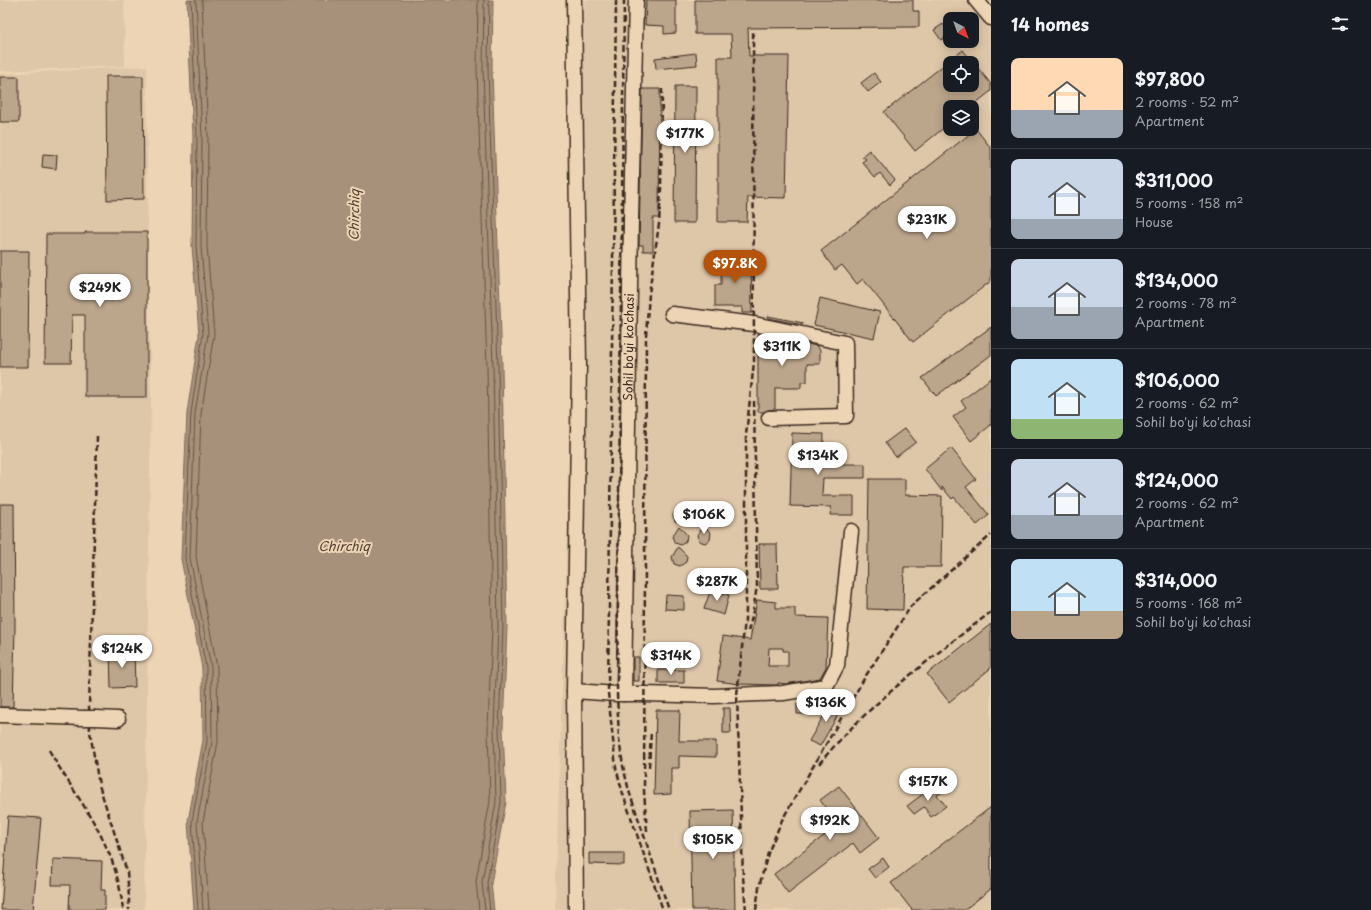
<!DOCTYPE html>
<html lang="en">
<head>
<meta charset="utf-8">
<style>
	body { margin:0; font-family:"Playpen Sans",sans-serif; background:#242831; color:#f1f3f6; height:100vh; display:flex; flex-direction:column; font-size:15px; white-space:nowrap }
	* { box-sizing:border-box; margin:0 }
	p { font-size:13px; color:#9ea1a6 }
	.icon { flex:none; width:22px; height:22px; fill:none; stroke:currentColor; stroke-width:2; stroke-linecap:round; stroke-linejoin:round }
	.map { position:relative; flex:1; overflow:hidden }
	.sheet { display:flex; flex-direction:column; background:#171b24; width:380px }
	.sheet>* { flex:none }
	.needle { width:26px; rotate:139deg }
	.buttons { position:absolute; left:943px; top:12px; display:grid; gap:8px }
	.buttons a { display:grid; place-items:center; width:36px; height:36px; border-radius:8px; background:#171b24; box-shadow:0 2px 10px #0003; font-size:20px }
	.price { position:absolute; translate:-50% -34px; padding:0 9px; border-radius:14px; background:#fff; color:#222; font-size:13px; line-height:26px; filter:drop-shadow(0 1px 2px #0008) }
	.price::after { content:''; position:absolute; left:50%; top:24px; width:12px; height:9px; margin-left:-6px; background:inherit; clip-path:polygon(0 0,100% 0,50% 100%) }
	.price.on { background:#b45309; color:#fff }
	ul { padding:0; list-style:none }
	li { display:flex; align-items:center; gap:12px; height:100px; padding:0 20px }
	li+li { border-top:1px solid #363941 }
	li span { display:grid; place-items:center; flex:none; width:112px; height:80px; border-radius:8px; color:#555 }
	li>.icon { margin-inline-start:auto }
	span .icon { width:48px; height:48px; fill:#fffc; stroke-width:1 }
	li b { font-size:17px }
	h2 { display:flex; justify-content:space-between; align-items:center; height:48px; padding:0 20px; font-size:17px }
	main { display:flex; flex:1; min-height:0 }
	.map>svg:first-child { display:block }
	.built { fill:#dec6a8; fill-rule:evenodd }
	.water { fill:#a7917a; stroke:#7c6855 }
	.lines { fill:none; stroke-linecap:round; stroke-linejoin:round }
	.shore { stroke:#665343; stroke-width:1 }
	.building { fill:#bba58b; stroke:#3b2a1e; fill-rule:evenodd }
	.minor-casing { stroke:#3b2a1e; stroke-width:17 }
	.minor { stroke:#edd4b5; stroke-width:14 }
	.rail { stroke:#3b2a1e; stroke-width:2.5; stroke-dasharray:6 3; stroke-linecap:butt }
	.minor-bridge-casing { stroke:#3b2a1e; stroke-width:17; stroke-linecap:butt }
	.minor-bridge { stroke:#edd4b5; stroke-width:14 }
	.labels { text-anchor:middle; stroke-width:4; stroke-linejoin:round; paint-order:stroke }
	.street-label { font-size:12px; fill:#3b2a1e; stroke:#edd4b5 }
	.water-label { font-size:13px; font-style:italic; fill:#513f30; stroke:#edd4b5 }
</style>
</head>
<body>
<main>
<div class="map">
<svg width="991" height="910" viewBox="0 0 991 910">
	<rect width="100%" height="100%" fill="#edd4b5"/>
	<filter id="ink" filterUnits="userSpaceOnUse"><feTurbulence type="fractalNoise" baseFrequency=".025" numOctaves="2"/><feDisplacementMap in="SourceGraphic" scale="8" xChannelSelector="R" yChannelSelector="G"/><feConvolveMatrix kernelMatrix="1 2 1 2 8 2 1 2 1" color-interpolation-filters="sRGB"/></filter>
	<g filter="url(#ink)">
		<path class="built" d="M0 0H124L125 66 0 71Z
			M584 0H991V910H555ZM950 19H972V41H950ZM950 63H972V85H950ZM950 107H972V129H950Z
			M147 66 148 279 151 398 144 910H0V74Z"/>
		<path class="water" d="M187 0H493L492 69 502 366 507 627 503 728 506 802 491 883 494 910H194L188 821 203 740 202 668 181 559 187 413 199 335 192 246 193 136Z"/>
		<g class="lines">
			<path class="shore" d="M191 0 197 136 196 246 203 334 191 413 185 558 206 667 207 741 192 821 198 910
				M196 0 202 136 201 246 208 334 195 413 190 558 211 667 212 742 197 822 203 910
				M202 0 208 136 207 246 214 334 201 414 196 557 217 667 218 742 203 822 209 910
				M478 0 477 69 487 367 492 627 488 728 490 801 476 881 479 910
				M484 0 483 69 493 367 498 627 494 728 496 802 482 882 485 910
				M489 0 488 69 498 367 503 627 499 728 501 802 487 883 490 910"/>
		</g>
		<path class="building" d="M646 0H676V33L664 34V26L645 25Z
			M695 0H913V11H919V27L748 28 749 56H789L786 198 748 197 747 222H718V57H732L731 34H695Z
			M943 24 950 34 941 40 934 30Z
			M963 50 991 84V91L971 107H950V123L915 151 884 112ZM950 63H972V85H950Z
			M696 53 697 65 656 69 655 58Z
			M874 73 881 82 868 92 861 83Z
			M106 76H143L144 199 107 200Z
			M0 77H19V122H0Z
			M675 86H696L695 223H674Z
			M642 89H660L659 218H653V251H643V245H639Z
			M976 129 991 148V281L913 342 863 279 857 284 842 265 835 270 821 251Z
			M869 150 895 180 890 185 880 173 875 177 862 162 866 159 862 156Z
			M43 154 57 155 56 169 42 167Z
			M85 232H147V397H85V315H72L71 363H45L46 234H85Z
			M0 251H29L28 367H0Z
			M751 257 752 313H742V307H715V285H721V258Z
			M820 298 880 312 874 338 814 325Z
			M768 316 803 323 802 325 768 318Z
			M991 327V355L936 396 922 378Z
			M758 334 817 346 820 350V364H807V382H801V388H775V409L768 410 764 412H758Z
			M991 378V425L971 441 953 417 966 407 961 401Z
			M905 428 916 442 896 457 885 443Z
			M792 433 824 434 823 464H865V478H823L822 496H854V515H830L831 507 790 506Z
			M951 448 976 479 966 487 989 515 977 525 954 497 952 499 942 487V491L925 469Z
			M869 479H905V495L942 496 941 567H904L903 610 867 609Z
			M0 504H14L15 628 13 707H0Z
			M683 508 689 514V518L682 523 675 521 673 515 677 509Z
			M700 508H706L711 512 710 519 705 522 698 520 696 514Z
			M703 525 711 533 710 540 705 543 699 541 697 535Z
			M679 526 687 535 686 541 681 545 675 543 672 537Z
			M759 544H777L778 589H760Z
			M678 547 687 556 686 562 680 566 674 564 672 557Z
			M711 589 729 595 724 615 704 609Z
			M666 595 684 596V610L665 609Z
			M757 600 776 602V608H795V617L828 618 826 667 820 678 786 684 778 683V685H773L739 684 717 681 723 636 750 640ZM769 648H783V651H788V666H768Z
			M991 624V668L949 702 927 674Z
			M110 651H134L135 687 111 688Z
			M633 657H639V681H633Z
			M658 670H684V683H658Z
			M831 703H845L820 746 809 741Z
			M797 704H808V714H797Z
			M723 708H730L731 733H723Z
			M656 710H680L679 741H716V757L679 756V768H671V794L654 795Z
			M935 785 941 793 937 795 946 806 931 817 924 807 914 814 907 806Z
			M839 786 879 838 860 853 853 843 788 893 774 874 838 825 820 800Z
			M991 807V889L964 910H912L891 883Z
			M733 810 735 910H692L690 811Z
			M8 816 41 818 33 910H1Z
			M589 853H624V865L589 864Z
			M883 858 889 867 875 878 868 869Z
			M53 859 102 861 101 890H105V910H69L70 885H52Z"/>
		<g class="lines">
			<defs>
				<g id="minor">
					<path d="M574 0 579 366 574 691 576 910"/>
					<path d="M976 0 991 18"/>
					<path d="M672 314 754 324 845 343 846 416 769 418"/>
					<path d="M574 691 617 694H645L714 696 783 693 826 686 837 665 851 531"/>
					<path id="s1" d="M624 694 631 220 636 0"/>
					<path d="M0 715 84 718"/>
					<path d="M96 718 118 719"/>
				</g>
			</defs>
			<use href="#minor" class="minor-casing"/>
			<use href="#minor" class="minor"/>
			<path class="rail" d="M616 0 608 693 616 768 623 794 663 910
				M624 0 617 694 619 739 623 766 629 791 669 910
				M97 436 89 707 90 732 99 785 127 872 129 897V910
				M748 631 752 617 757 586 754 400
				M49 750C68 784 93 815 108 851 116 869 121 890 123 910
				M819 764C868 704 930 659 991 612
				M649 767 651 731
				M647 831 644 791 646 335 649 294 659 224 661 188 662 89
				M746 910 743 877 737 695 746 610V435L754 362 753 30
				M756 910 759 887 768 853 782 820 865 677 911 606 930 589 991 535"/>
			<defs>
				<path id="minor-bridge" d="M84 718H96"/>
			</defs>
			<use href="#minor-bridge" class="minor-bridge-casing"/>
			<use href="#minor-bridge" class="minor-bridge"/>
		</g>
	</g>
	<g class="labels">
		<g class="street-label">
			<text dy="4" stroke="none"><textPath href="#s1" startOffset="347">Sohil bo'yi ko'chasi</textPath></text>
		</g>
		<g class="water-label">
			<text transform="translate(354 215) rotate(-89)" y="5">Chirchiq</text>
			<text x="344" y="551">Chirchiq</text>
		</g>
	</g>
</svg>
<div class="buttons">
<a><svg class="needle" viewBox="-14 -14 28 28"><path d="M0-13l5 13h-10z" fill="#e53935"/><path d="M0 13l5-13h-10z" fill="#9ea1a6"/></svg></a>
<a><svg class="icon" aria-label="locate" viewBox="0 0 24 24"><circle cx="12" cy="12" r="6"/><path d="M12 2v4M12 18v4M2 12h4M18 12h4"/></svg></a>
<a><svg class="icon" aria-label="layers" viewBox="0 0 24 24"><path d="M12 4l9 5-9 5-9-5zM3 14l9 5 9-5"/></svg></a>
</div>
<b class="price" style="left:685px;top:154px">$177K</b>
<b class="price" style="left:927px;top:240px">$231K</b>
<b class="price on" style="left:735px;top:284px">$97.8K</b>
<b class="price" style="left:100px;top:308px">$249K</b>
<b class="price" style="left:782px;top:367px">$311K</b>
<b class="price" style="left:818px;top:476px">$134K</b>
<b class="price" style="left:704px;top:535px">$106K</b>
<b class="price" style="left:717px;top:602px">$287K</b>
<b class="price" style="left:122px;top:669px">$124K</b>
<b class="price" style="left:671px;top:676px">$314K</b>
<b class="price" style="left:826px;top:723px">$136K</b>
<b class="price" style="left:928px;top:802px">$157K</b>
<b class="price" style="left:830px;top:841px">$192K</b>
<b class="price" style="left:713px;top:860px">$105K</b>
</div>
<section class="sheet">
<h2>14 homes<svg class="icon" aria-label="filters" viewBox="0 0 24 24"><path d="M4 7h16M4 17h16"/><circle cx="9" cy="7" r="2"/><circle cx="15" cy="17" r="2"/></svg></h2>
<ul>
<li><span style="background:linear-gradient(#ffd9b3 65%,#9aa5b1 0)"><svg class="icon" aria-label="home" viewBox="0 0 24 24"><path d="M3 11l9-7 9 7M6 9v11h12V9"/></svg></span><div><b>$97,800</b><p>2 rooms · 52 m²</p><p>Apartment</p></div></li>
<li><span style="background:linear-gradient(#c9d6e8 75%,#9aa5b1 0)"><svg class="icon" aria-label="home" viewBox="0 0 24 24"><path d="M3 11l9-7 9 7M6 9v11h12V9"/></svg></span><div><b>$311,000</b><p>5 rooms · 158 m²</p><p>House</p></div></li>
<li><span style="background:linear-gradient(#c9d6e8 60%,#9aa5b1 0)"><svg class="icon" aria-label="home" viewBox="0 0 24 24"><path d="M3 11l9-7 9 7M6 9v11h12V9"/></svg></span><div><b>$134,000</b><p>2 rooms · 78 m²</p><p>Apartment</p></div></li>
<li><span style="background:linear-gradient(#bfe0f5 75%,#8fb573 0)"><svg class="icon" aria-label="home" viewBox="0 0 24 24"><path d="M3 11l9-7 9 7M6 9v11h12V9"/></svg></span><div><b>$106,000</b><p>2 rooms · 62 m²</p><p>Sohil bo'yi ko'chasi</p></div></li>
<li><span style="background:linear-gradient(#c9d6e8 70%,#9aa5b1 0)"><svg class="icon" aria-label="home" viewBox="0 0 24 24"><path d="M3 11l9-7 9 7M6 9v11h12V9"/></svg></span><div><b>$124,000</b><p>2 rooms · 62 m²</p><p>Apartment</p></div></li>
<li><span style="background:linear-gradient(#bfe0f5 65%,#b9a48a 0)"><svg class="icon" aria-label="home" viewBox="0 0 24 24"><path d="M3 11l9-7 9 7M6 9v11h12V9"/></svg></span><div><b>$314,000</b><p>5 rooms · 168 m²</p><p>Sohil bo'yi ko'chasi</p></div></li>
</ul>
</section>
</main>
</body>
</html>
